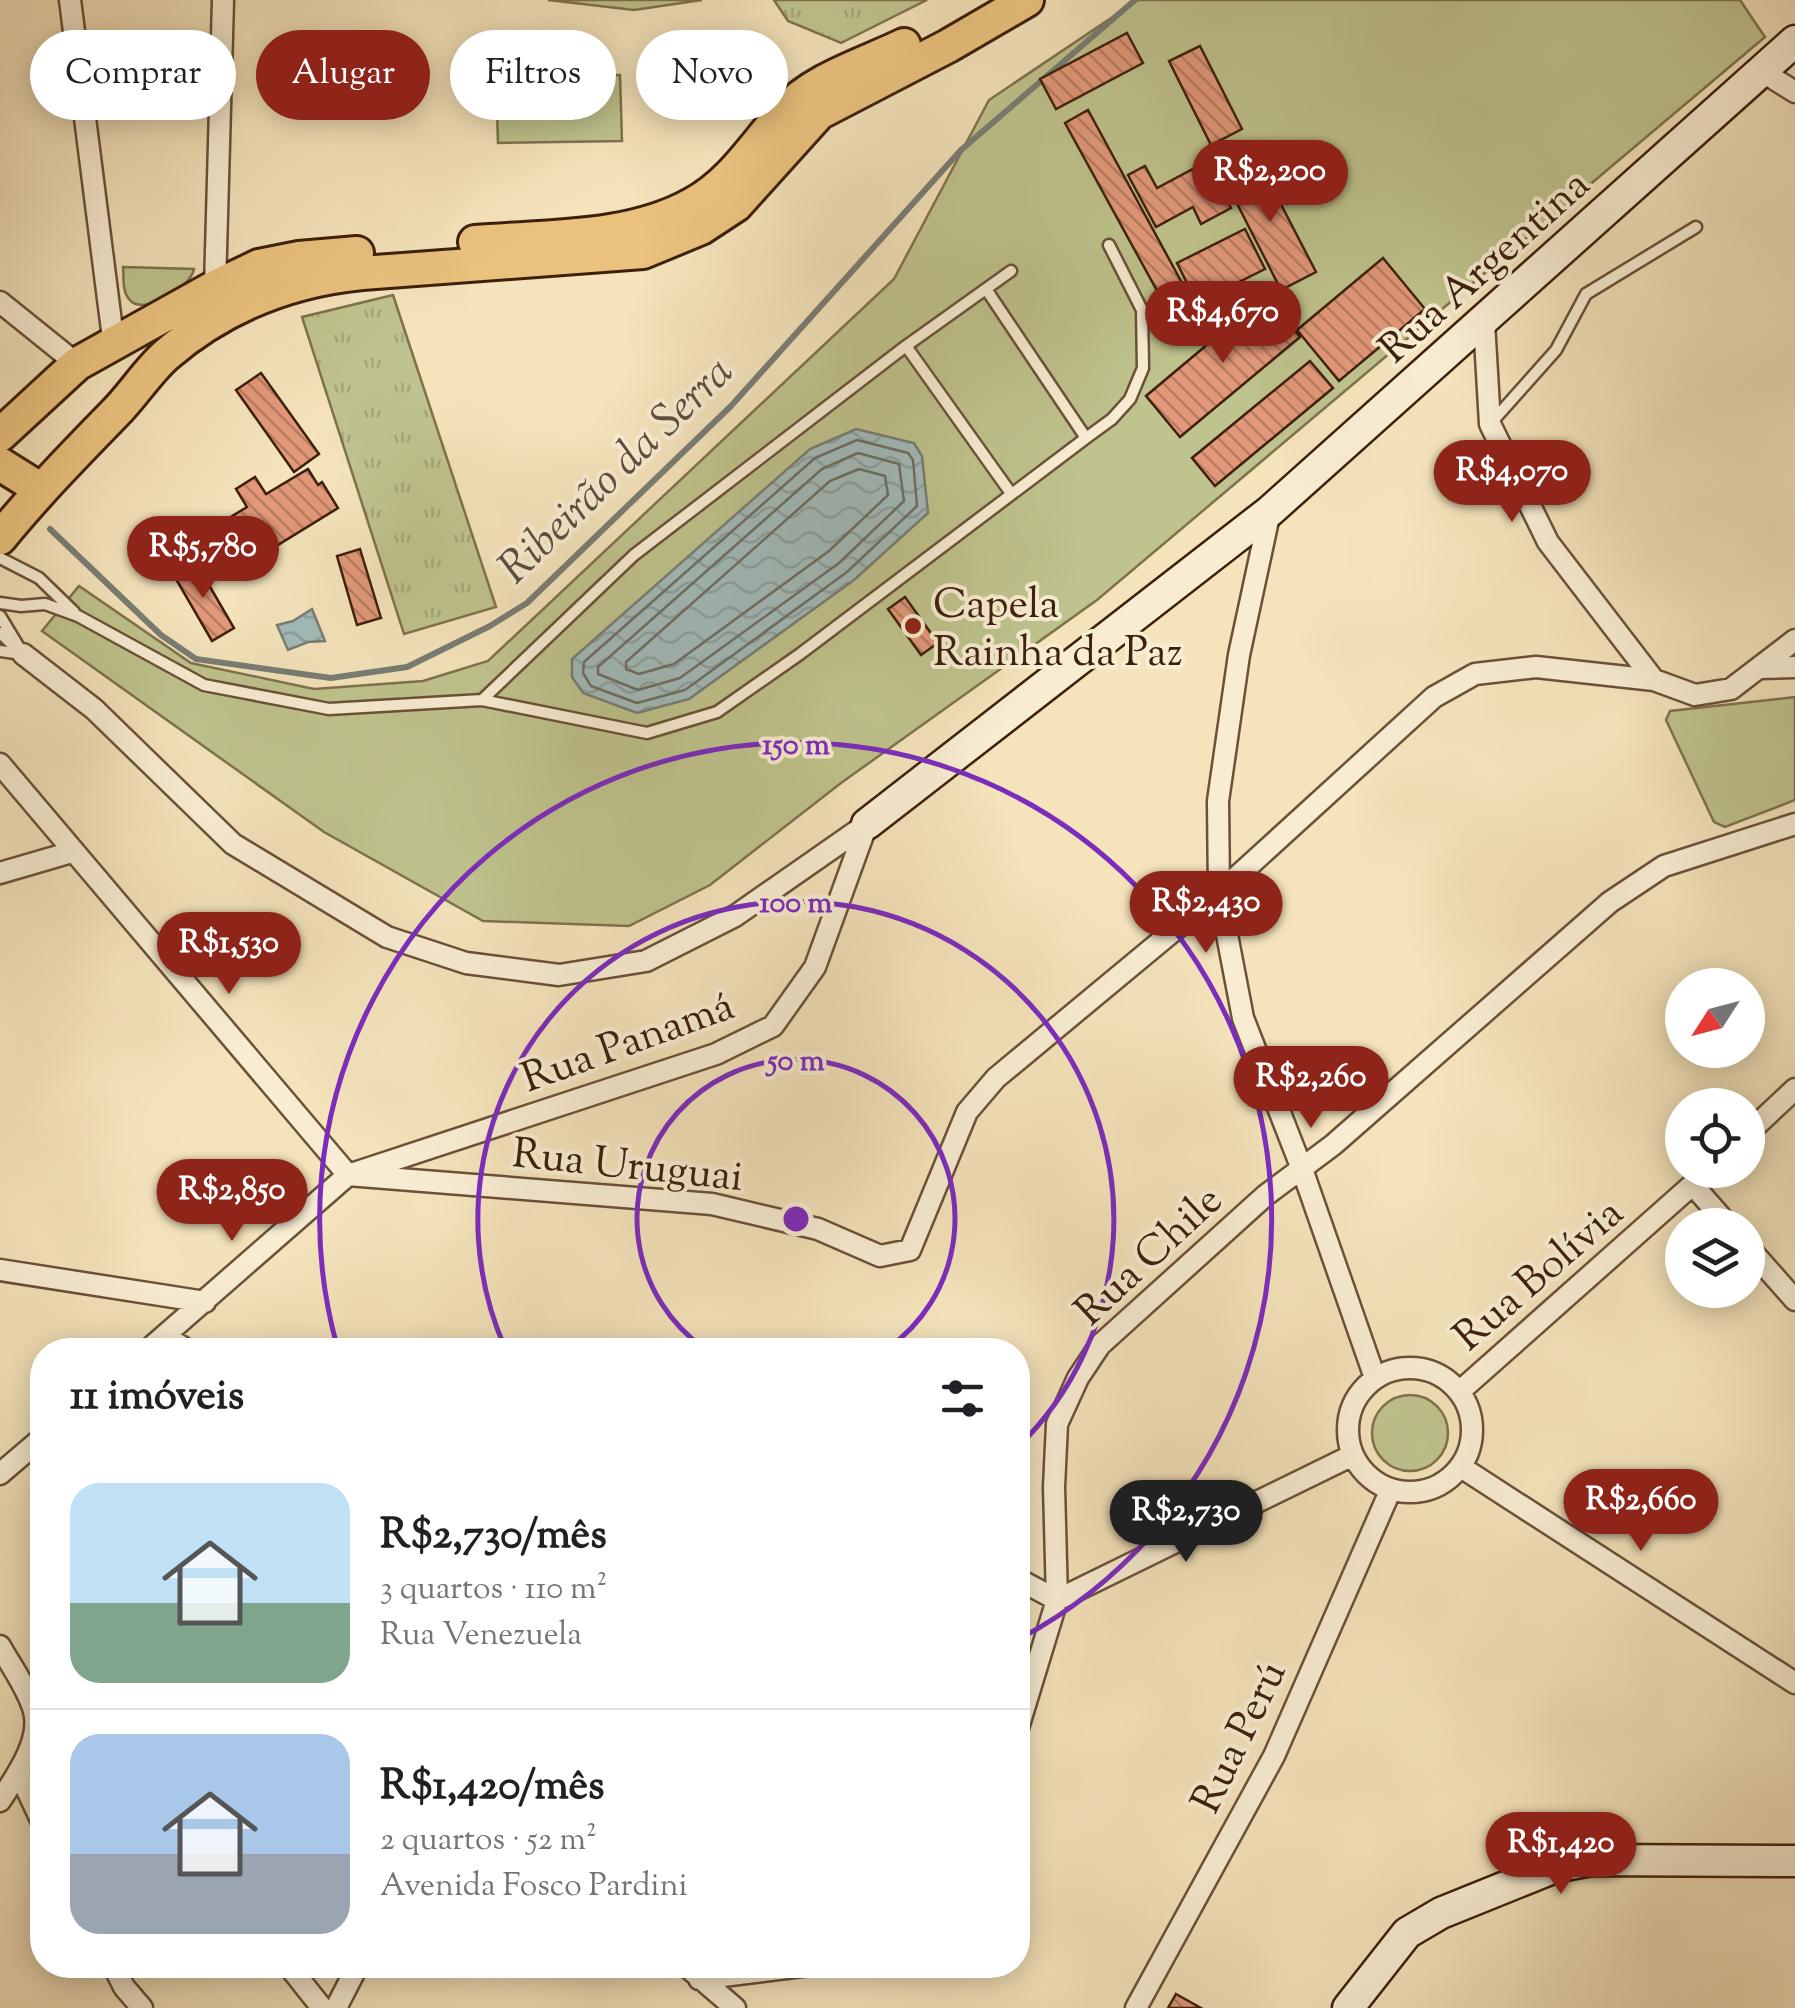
<!DOCTYPE html>
<html lang="pt">
<head>
<meta charset="utf-8">
<style>
	body { margin:0; font-family:"Sorts Mill Goudy",serif; background:#f2f2f2; color:#202124; height:100vh; display:flex; flex-direction:column; font-size:38px; white-space:nowrap }
	* { box-sizing:border-box; margin:0 }
	p { font-size:32px; color:#757577 }
	.icon { flex:none; width:55px; height:55px; fill:none; stroke:currentColor; stroke-width:2; stroke-linecap:round; stroke-linejoin:round }
	.map { position:relative; flex:1; overflow:hidden }
	.sheet { position:absolute; left:30px; top:1338px; width:1000px; height:640px; display:flex; flex-direction:column; background:#fff; border-radius:40px; box-shadow:0 5px 25px #0003 }
	.sheet>* { flex:none }
	.guide { position:absolute; left:30px; top:30px; width:1000px; height:90px; display:flex; gap:20px }
	.needle { width:65px; rotate:234deg }
	.tools { position:absolute; left:1665px; top:968px; display:grid; gap:20px }
	.tools a { display:grid; place-items:center; width:100px; height:100px; border-radius:50%; background:#fff; box-shadow:0 5px 25px #0003; font-size:50px }
	.price { position:absolute; translate:-50% -85px; padding:0 22px; border-radius:35px; background:#8f2418; color:#fff; font-size:32px; line-height:65px; filter:drop-shadow(0 2px 5px #0008) }
	.price::after { content:''; position:absolute; left:50%; top:60px; width:30px; height:22px; margin-left:-15px; background:inherit; clip-path:polygon(0 0,100% 0,50% 100%) }
	.price.on { background:#222; color:#fff }
	ul { padding:0; list-style:none }
	li { display:flex; align-items:center; gap:30px; height:250px; padding:0 40px }
	li+li { border-top:2px solid #e0e0e0 }
	li span { display:grid; place-items:center; flex:none; width:280px; height:200px; border-radius:30px; color:#555 }
	li>.icon { margin-inline-start:auto }
	span .icon { width:120px; height:120px; fill:#fffc; stroke-width:1 }
	li b { font-size:42px }
	h2 { display:flex; justify-content:space-between; align-items:center; height:120px; padding:0 40px; font-size:42px }
	.chip { padding:0 35px; border-radius:45px; background:#fff; box-shadow:0 5px 25px #0003; font-size:35px; line-height:90px }
	.chip.on { background:#8f2418; color:#fff }
	.map>svg:first-child { display:block }
	.grass { fill:url(#grass-tufts); stroke:#7e724c; stroke-width:2.5 }
	.park { fill:#bfc38d; stroke:#7e724c; stroke-width:2.5 }
	.water { fill:url(#water-waves); stroke:#797d74; stroke-width:2.5 }
	.lines { fill:none; stroke-linecap:round; stroke-linejoin:round }
	.shore { stroke:#6f6e63; stroke-width:2.5 }
	.stream { stroke:#797d74; stroke-width:6 }
	.building { fill:url(#building-back-hatch); stroke:#3d200c; stroke-width:2.5 }
	.lane-casing { stroke:#6b5138; stroke-width:15 }
	.street-casing { stroke:#6b5138; stroke-width:25 }
	.secondary-casing { stroke:#3d200c; stroke-width:35 }
	.primary-casing { stroke:#3d200c; stroke-width:38 }
	.lane { stroke:#f8edd3; stroke-width:10 }
	.street { stroke:#f8edd3; stroke-width:20 }
	.secondary { stroke:#f8edd3; stroke-width:30 }
	.primary { stroke:#eac27e; stroke-width:32 }
	.ring { fill:none; stroke:#7b2cbf; stroke-width:5 }
	.poi-dot { fill:#8f2418; stroke:#f8edd3; stroke-width:4 }
	.labels { text-anchor:middle; stroke-width:8; stroke-linejoin:round; paint-order:stroke }
	.street-label { font-size:42px; fill:#3d200c; stroke:#f8edd3 }
	.poi-label { font-size:42px; fill:#3d200c; stroke:#f8edd3; text-anchor:start }
	.water-label { font-size:45px; font-style:italic; fill:#5b4e40; stroke:#f8edd3 }
	.centre { fill:#7b2cbf; stroke:#f8edd3; stroke-width:5 }
	.ring-label { font-size:30px; text-anchor:middle; font-weight:bold; fill:#7b2cbf; stroke:#f8edd3; stroke-width:8; stroke-linejoin:round; paint-order:stroke }
</style>
</head>
<body>
<div class="map">
<svg width="1795" height="2008" viewBox="0 0 1795 2008">
	<defs>
		<pattern id="grass-tufts" width="24" height="20" patternUnits="userSpaceOnUse" patternTransform="scale(2.5)"><rect width="24" height="20" fill="#bfc38d"/><path d="M3 7l-1-3M5 7V3M7 7l1-3M15 17l-1-3M17 17v-4M19 17l1-3" fill="none" stroke="#a5a778"/></pattern>
		<pattern id="water-waves" width="16" height="10" patternUnits="userSpaceOnUse" patternTransform="scale(2.5)"><rect width="16" height="10" fill="#a1bbba"/><path d="M0 5q4-4 8 0t8 0" fill="none" stroke="#8ca09f"/></pattern>
		<pattern id="building-back-hatch" width="6" height="6" patternUnits="userSpaceOnUse" patternTransform="scale(2.5)"><rect width="6" height="6" fill="#e29879"/><path d="M-1 5l2 2M0 0l6 6M5-1l2 2" fill="none" stroke="#b87c62"/></pattern>
	</defs>
	<rect width="100%" height="100%" fill="#f4e3bb"/>
	<filter id="stains"><feTurbulence type="fractalNoise" baseFrequency=".002" numOctaves="4"/><feColorMatrix values="0 0 0 0 .2 0 0 0 0 .09 0 0 0 0 .02 0 0 0 .5 -.17"/></filter>
	<radialGradient id="worn" r=".72"><stop offset=".6" stop-color="#630" stop-opacity="0"/><stop offset="1" stop-color="#630" stop-opacity=".3"/></radialGradient>
	<path class="grass" d="M548 0H702L634 10Z
		M774 0H927L841 43 788 21Z
		M393 295 496 607 404 634 302 317Z"/>
	<path class="park" d="M1138 0H1740L1765 37 1097 600 841 783 710 885 629 926 483 921 324 832 42 631 79 586 191 663 314 689 423 681 488 661 894 279 989 100Z
		M620 75 622 141 498 143 496 77Z
		M123 267 194 269C191 287 143 318 129 299 122 291 124 278 123 267Z
		M1795 697V800L1725 827 1714 822 1666 720 1670 711Z
		M1372 1433a38 38 0 1 1 76 0a38 38 0 1 1-76 0Z"/>
	<path class="water" d="M856 429 914 443 922 456 928 513 854 580 689 699 637 713 583 693 572 677V659L810 449Z
		M312 609 325 641 308 642 288 650 277 625 293 621Z"/>
	<g class="lines">
		<path class="shore" d="M857 440 908 453 913 460 917 506 847 572 685 690 637 703 591 686 583 673 584 662 815 458Z
			M858 453 899 464 904 501 839 563 680 678 638 690 598 674V667L822 469Z
			M859 469 885 476 888 495 829 551 674 664 639 674 626 669V662L830 481Z"/>
		<path class="stream" d="M50 529 161 635 196 659 331 678 407 667 490 626 527 603 731 406 961 150 1135 0"/>
	</g>
	<path class="building" d="M1127 33 1143 63 1056 109 1040 79Z
		M1200 46 1242 129 1211 145 1169 61Z
		M1088 110 1194 305 1172 318 1065 123Z
		M1258 160 1316 272 1281 290 1224 178Z
		M1206 162 1231 208 1201 224 1193 207 1156 227 1128 175 1145 166 1157 188Z
		M1245 229 1265 269 1197 303 1177 263Z
		M1383 258 1425 309 1339 381 1297 330Z
		M1265 296 1300 337 1180 437 1146 396Z
		M1310 361 1333 388 1215 486 1192 458Z
		M261 373 319 454 294 472 236 390Z
		M308 469 318 485 322 482 338 508 231 574 206 532 247 507 236 489 255 477 266 494Z
		M360 549 381 618 357 625 337 556Z
		M195 561 234 628 212 641 173 574Z
		M905 597 938 643 921 655 888 609Z
		M1176 1994 1201 2008H1168Z"/>
	<g class="lines">
		<defs>
			<path id="lane" d="M906 346 1010 492
				M1491 423 1556 350 1586 294 1696 227
				M1086 438 1112 419 1130 399 1143 368 1142 310 1109 245
				M0 558 39 578 74 612
				M0 603 21 606 45 604 78 616 204 685 329 709 482 700 634 555 906 346 1011 271
				M0 616 23 654
				M0 633 15 647
				M0 651 22 654
				M482 700 647 733 717 712 800 654 1086 438 986 289"/>
			<path id="street" d="M70 0 114 346
				M1763 72 1795 92
				M215 287 223 0
				M0 302 77 364
				M1484 322 1490 424 1548 542 1654 680
				M1270 511 1239 655 1218 801 1219 893 1243 1018 1302 1169 1375 1378
				M23 654 94 709 233 844 387 937 466 963 559 975 646 961 735 916 867 824
				M1761 668 1795 667
				M0 764 348 1175
				M0 873 72 852
				M1748 1133 1795 1089
				M348 1175 712 1204 818 1229 880 1256 910 1250 967 1112 996 1078 1219 893 1434 697 1475 674 1536 667 1654 680 1695 695 1731 689 1795 640
				M1693 1185 1728 1225
				M1748 1247 1795 1300
				M0 1270 205 1302
				M165 1336 187 1350
				M148 1350 348 1175 716 1054 773 1026 815 967 867 824
				M1348 1430a62 62 0 1 1 124 0a62 62 0 1 1-124 0Z
				M1459 1392 1709 1170
				M1461 1467 1795 1683
				M0 1474 42 1438
				M1018 1579 1057 1600 1353 1455
				M0 1646C11 1666 28 1689 34 1711 42 1741 15 1778 0 1801
				M1018 1728 1057 1600 1054 1487 1057 1424 1078 1378 1100 1345 1266 1195 1333 1145 1610 902 1664 866 1795 824
				M19 1773 42 1822
				M113 1965 124 1987 142 2008
				M288 1965 322 2008
				M685 1965 735 2008
				M699 1979 810 1965
				M336 2008 358 1965
				M1136 2008 1274 1756 1391 1489"/>
			<path id="secondary" d="M867 824 1270 511 1795 41
				M1348 2008 1407 1933 1441 1913 1555 1867 1591 1860 1795 1861"/>
			<path id="primary" d="M475 242C546 236 629 240 693 204 732 183 755 144 784 112 813 79 865 64 904 45
				M0 435 77 364 215 287 259 266 299 258 357 253
				M0 464 40 489
				M0 538C36 494 75 454 115 413 133 395 147 372 166 355 222 307 290 280 362 273L643 252 701 228 736 205 819 113 948 46 1027 0"/>
		</defs>
		<use href="#lane" class="lane-casing"/>
		<use href="#street" class="street-casing"/>
		<use href="#secondary" class="secondary-casing"/>
		<use href="#primary" class="primary-casing"/>
		<use href="#lane" class="lane"/>
		<use href="#street" class="street"/>
		<use href="#secondary" class="secondary"/>
		<use href="#primary" class="primary"/>
	</g>
	<g class="ring">
		<path d="M705 1349A159 159 0 1 1 887 1349"/>
		<path d="M505 1348A318 318 0 1 1 1019 1446"/>
		<path d="M337 1346A476 476 0 1 1 1019 1639"/>
	</g>
	<circle class="poi-dot" cx="913" cy="626" r="10"/>
	<g class="labels">
		<g class="street-label">
			<text transform="translate(1483 265) rotate(-42)" y="15">Rua Argentina</text>
			<text transform="translate(627 1040) rotate(-20)" y="15">Rua Panamá</text>
			<text transform="translate(628 1163) rotate(6)" y="15">Rua Uruguai</text>
			<text transform="translate(1147 1254) rotate(-43)" y="15">Rua Chile</text>
			<text transform="translate(1537 1273) rotate(-41)" y="15">Rua Bolívia</text>
			<text transform="translate(1237 1736) rotate(-64)" y="15">Rua Perú</text>
		</g>
		<g class="poi-label">
			<text x="933" y="617">Capela<tspan x="933" dy="48">Rainha da Paz</tspan></text>
		</g>
		<g class="water-label">
			<text transform="translate(614 468) rotate(-44)" y="16">Ribeirão da Serra</text>
		</g>
	</g>
	<circle cx="796" cy="1219" r="15" class="centre"/>
	<g class="ring-label">
		<text x="796" y="754">150 m</text>
		<text x="796" y="912">100 m</text>
		<text x="796" y="1070">50 m</text>
	</g>
	<rect width="100%" height="100%" filter="url(#stains)"/>
	<rect width="100%" height="100%" fill="url(#worn)"/>
</svg>
<div class="tools">
<a><svg class="needle" viewBox="-14 -14 28 28"><path d="M0-13l5 13h-10z" fill="#e53935"/><path d="M0 13l5-13h-10z" fill="#757577"/></svg></a>
<a><svg class="icon" aria-label="locate" viewBox="0 0 24 24"><circle cx="12" cy="12" r="6"/><path d="M12 2v4M12 18v4M2 12h4M18 12h4"/></svg></a>
<a><svg class="icon" aria-label="layers" viewBox="0 0 24 24"><path d="M12 4l9 5-9 5-9-5zM3 14l9 5 9-5"/></svg></a>
</div>
<b class="price" style="left:1270px;top:225px">R$2,200</b>
<b class="price" style="left:1223px;top:366px">R$4,670</b>
<b class="price" style="left:1512px;top:525px">R$4,070</b>
<b class="price" style="left:203px;top:601px">R$5,780</b>
<b class="price" style="left:1206px;top:956px">R$2,430</b>
<b class="price" style="left:229px;top:997px">R$1,530</b>
<b class="price" style="left:1311px;top:1131px">R$2,260</b>
<b class="price" style="left:232px;top:1244px">R$2,850</b>
<b class="price" style="left:1641px;top:1554px">R$2,660</b>
<b class="price on" style="left:1186px;top:1565px">R$2,730</b>
<b class="price" style="left:1561px;top:1897px">R$1,420</b>
<div class="guide">
<a class="chip">Comprar</a>
<a class="chip on">Alugar</a>
<a class="chip">Filtros</a>
<a class="chip">Novo</a>
</div>
<section class="sheet">
<h2>11 imóveis<svg class="icon" aria-label="filters" viewBox="0 0 24 24"><path d="M4 7h16M4 17h16"/><circle cx="9" cy="7" r="2"/><circle cx="15" cy="17" r="2"/></svg></h2>
<ul>
<li><span style="background:linear-gradient(#bfe0f5 60%,#7fa58c 0)"><svg class="icon" aria-label="home" viewBox="0 0 24 24"><path d="M3 11l9-7 9 7M6 9v11h12V9"/></svg></span><div><b>R$2,730/mês</b><p>3 quartos · 110 m²</p><p>Rua Venezuela</p></div></li>
<li><span style="background:linear-gradient(#a9c7e8 60%,#9aa5b1 0)"><svg class="icon" aria-label="home" viewBox="0 0 24 24"><path d="M3 11l9-7 9 7M6 9v11h12V9"/></svg></span><div><b>R$1,420/mês</b><p>2 quartos · 52 m²</p><p>Avenida Fosco Pardini</p></div></li>
</ul>
</section>
</div>
</body>
</html>
